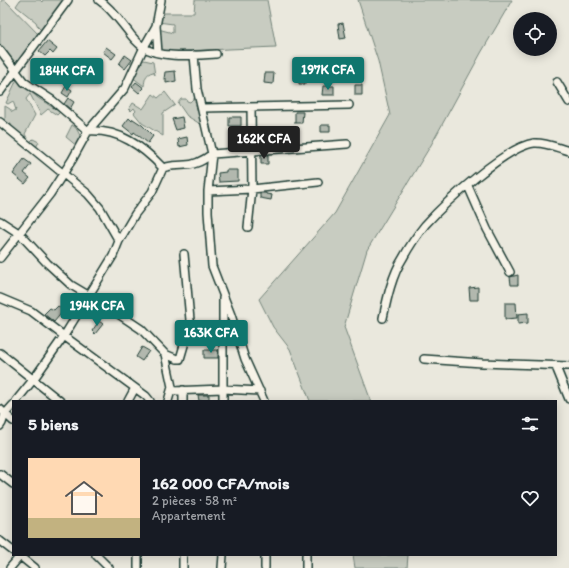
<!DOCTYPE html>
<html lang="fr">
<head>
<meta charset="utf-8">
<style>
	body { margin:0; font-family:Itim,sans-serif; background:#242831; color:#f1f3f6; height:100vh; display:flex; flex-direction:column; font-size:15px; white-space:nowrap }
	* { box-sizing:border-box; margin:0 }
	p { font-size:13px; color:#9ea1a6 }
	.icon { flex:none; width:22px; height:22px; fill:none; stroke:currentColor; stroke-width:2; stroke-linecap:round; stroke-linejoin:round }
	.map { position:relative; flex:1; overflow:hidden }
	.sheet { position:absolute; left:12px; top:400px; width:545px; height:156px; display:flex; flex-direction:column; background:#171b24; border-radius:0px; box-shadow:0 2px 10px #0003 }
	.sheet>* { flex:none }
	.tools { position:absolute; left:513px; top:12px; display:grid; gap:8px }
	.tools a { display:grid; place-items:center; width:44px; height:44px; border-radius:50%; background:#171b24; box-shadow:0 2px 10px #0003; font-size:20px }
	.price { position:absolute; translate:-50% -34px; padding:0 9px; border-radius:4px; background:#0f766e; color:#fff; font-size:13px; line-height:26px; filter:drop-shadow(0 1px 2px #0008) }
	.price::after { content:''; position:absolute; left:50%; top:24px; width:12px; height:9px; margin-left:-6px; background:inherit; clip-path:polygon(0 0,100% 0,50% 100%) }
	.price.current { background:#222; color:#fff }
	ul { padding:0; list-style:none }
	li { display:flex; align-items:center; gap:12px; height:100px; padding:0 16px }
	li span { display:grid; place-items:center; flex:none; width:112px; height:80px; border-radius:0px; color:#555 }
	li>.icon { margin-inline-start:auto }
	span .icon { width:48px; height:48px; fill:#fffc; stroke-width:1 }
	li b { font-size:17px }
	h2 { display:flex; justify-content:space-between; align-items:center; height:48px; padding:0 16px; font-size:17px }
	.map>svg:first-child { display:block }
	.green { fill:#c8ccc1; stroke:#74847a }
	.building { fill:#b2b8ae; stroke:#1f3d34 }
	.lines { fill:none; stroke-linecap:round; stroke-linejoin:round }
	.minor-casing { stroke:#1f3d34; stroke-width:10 }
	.minor { stroke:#f7f3e8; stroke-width:7 }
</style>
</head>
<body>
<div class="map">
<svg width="569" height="568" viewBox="0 0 569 568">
	<rect width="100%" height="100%" fill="#eae8dd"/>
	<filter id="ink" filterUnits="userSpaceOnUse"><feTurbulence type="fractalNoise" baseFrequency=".025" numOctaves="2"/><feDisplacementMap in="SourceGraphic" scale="8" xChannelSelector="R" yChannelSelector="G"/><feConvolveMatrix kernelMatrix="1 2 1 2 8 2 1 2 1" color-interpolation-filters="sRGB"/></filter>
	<g filter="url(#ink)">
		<path class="green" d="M2 0H5L40 36 15 69 0 48V3Z
			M20 0H40L42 2 43 0H63L62 5 43 32 38 27 36 22 16 6Z
			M195 0H267L276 47 159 52 158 29 173 33V24L158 22 162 13H194Z
			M358 0H512L481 53 431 145 367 250 344 327 371 401H310L290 349 273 327 259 299 335 213 390 115 378 61Z
			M144 60 153 62 155 75 153 72C145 74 145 79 144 86L132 77 137 64Z
			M17 79 38 98 60 112 57 115 48 109 41 115 30 94 26 99 35 115 25 134 27 138 26 140 30 142 33 139 39 142 35 149 7 127 11 126V124L5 123V106L10 109 12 112 16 110 13 101 8 104 6 103Z
			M165 92 175 105 163 113V136L142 123 134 113 136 111 134 108 131 111 129 109 133 103 143 109 153 94 158 98Z
			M181 99H186L187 101 190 102 193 99H196L202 125 187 116 178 103Z
			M72 125 76 128 82 139 78 147 66 137Z
			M353 555H408L407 568H355Z"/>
		<path class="building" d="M343 23 346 38 340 39 338 24Z
			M47 41 57 49 53 54 50 51 45 56 39 51Z
			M106 47 116 54 112 59 103 52Z
			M125 55 132 60 125 69 119 64Z
			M175 71 176 81 166 83V78L164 79 165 72Z
			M299 71H305V84H299Z
			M265 73H274L273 84 264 83Z
			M136 82 144 88 139 93 132 87Z
			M355 85H362V95H355Z
			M66 86 72 90 68 97 62 93Z
			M323 86H334V95H322Z
			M68 98 74 102 70 109 64 104Z
			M295 112H303L302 123H295Z
			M182 117 184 128 176 130 172 119Z
			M229 117H241V126H229Z
			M129 118 132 121 133 119 142 125 153 136 148 143 134 132 133 134 123 126Z
			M321 125H330V132H321Z
			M187 137 188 145 179 147 178 139Z
			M261 155H268V164H261Z
			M24 159 31 164 24 173 30 178 25 184 13 174Z
			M226 170H238V181L219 182 218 173 226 172Z
			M260 193H266V194L272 195 271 200 260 198Z
			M518 275V285H511L510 277Z
			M478 287V300H470L469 288Z
			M505 303H516L517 318 505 319Z
			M58 306 64 310 54 322 44 314 50 308 54 310Z
			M528 313V323L518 324V314Z
			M99 321 103 324 95 334 92 331Z
			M142 347 149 351 142 361 136 357Z
			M204 350H218V358H204Z
			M198 395H209V401H199Z"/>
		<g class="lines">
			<defs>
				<path id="minor" d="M99 0C111 8 119 20 128 31 132 37 138 43 143 47 160 59 196 55 216 54
					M0 50 24 82 52 100 88 131C119 129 142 146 163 168
					M158 53 156 26 161 0
					M194 55 197 89 212 154 208 191V212L212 266 231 315 245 359 264 401
					M557 82 569 102
					M0 92 68 0
					M203 108 349 105
					M0 122 88 194 100 208 119 241
					M468 186 487 229 510 272
					M208 191 252 189 318 182
					M0 221 20 234 47 263 71 285 108 307 141 329 165 354 172 387 168 401
					M248 227 252 189 251 107
					M0 258 50 194 72 160 88 131 125 88 144 47 156 26
					M0 298 31 311 64 336 146 396 150 401
					M223 298V401
					M383 318C387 299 392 275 403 258 409 247 417 235 425 225 445 203 505 147 534 143 545 142 558 148 569 151
					M0 353 60 401
					M165 354 177 359H180L189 328 190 320 184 254
					M424 359 482 363 569 366
					M556 367 569 399
					M171 391 223 389 260 391
					M16 401 33 380 64 336 113 256 119 241 135 214 152 192 163 168C171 165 177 166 185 165 196 165 204 160 212 154L347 144
					M128 401 135 388
					M183 401V390
					M0 409 13 421
					M0 426 2 423 5 414 13 405
					M0 474 13 484
					M0 541 13 551
					M19 555 35 568
					M96 555 109 568
					M265 555V568
					M10 568 21 555
					M138 568V555
					M183 568V555
					M222 568 223 555
					M306 568V555"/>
			</defs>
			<use href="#minor" class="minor-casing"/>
			<use href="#minor" class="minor"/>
		</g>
	</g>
</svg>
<div class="tools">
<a><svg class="icon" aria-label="locate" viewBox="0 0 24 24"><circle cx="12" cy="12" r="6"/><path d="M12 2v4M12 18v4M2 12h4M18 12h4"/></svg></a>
</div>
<b class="price" style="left:328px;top:91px">197K CFA</b>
<b class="price" style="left:67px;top:92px">184K CFA</b>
<b class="price current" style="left:264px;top:160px">162K CFA</b>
<b class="price" style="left:97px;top:327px">194K CFA</b>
<b class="price" style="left:211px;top:354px">163K CFA</b>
<section class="sheet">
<h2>5 biens<svg class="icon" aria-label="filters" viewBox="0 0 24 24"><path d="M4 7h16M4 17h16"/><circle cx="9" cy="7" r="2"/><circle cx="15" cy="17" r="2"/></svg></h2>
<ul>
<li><span style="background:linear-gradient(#ffd9b3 75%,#c2b280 0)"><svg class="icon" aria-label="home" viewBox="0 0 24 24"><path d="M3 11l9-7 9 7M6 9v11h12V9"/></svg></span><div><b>162 000 CFA/mois</b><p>2 pièces · 58 m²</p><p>Appartement</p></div><svg class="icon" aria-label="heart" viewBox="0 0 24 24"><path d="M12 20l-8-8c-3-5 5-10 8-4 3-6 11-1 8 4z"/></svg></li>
</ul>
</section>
</div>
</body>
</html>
